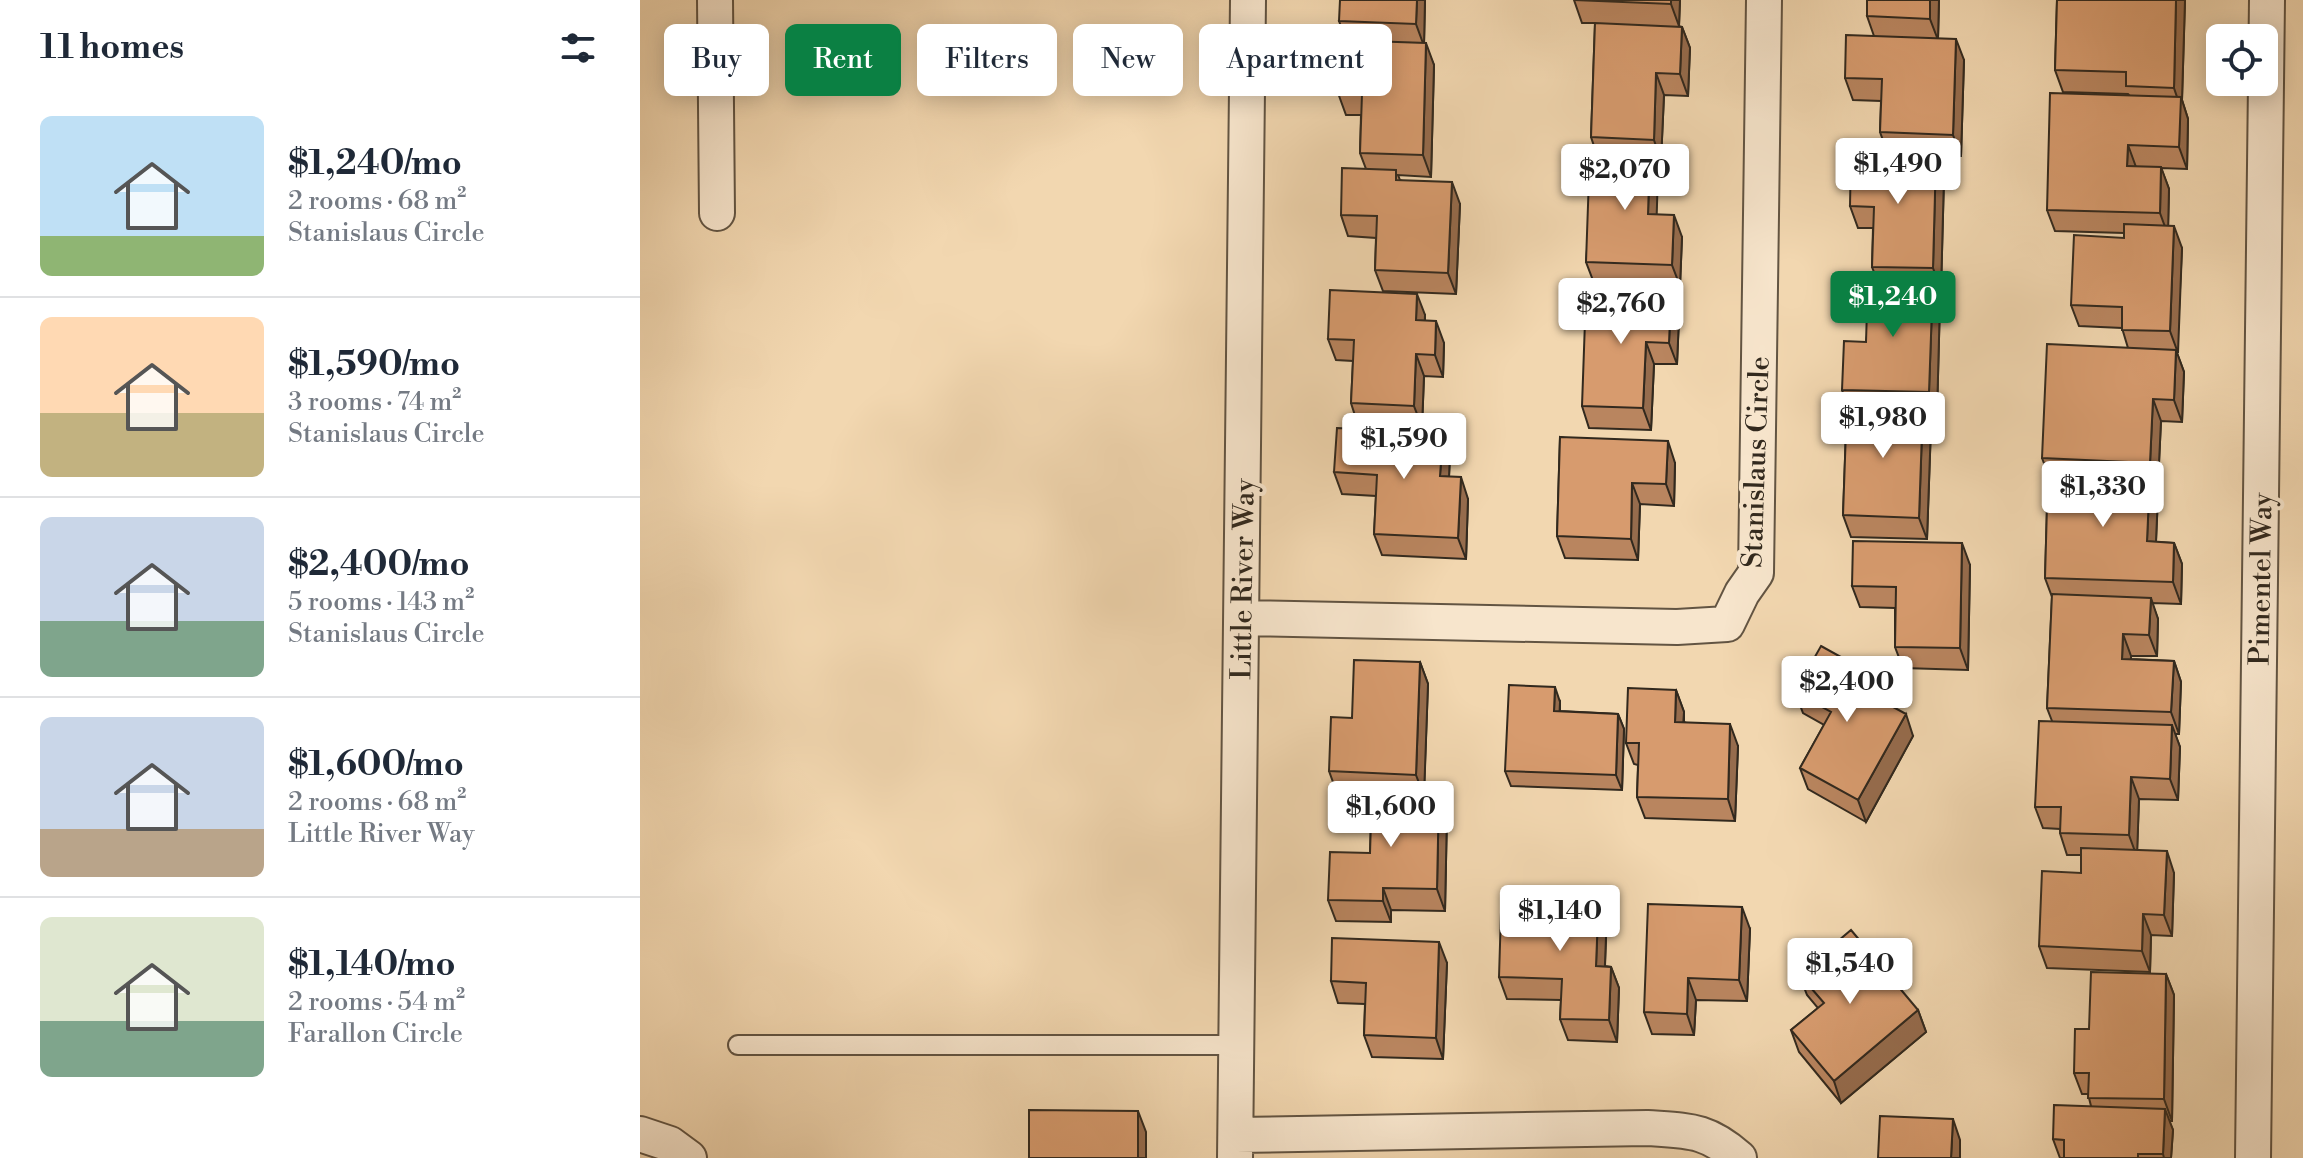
<!DOCTYPE html>
<html lang="en">
<head>
<meta charset="utf-8">
<style>
	body { margin:0; font-family:"Libre Bodoni",serif; background:#f6f6f7; color:#1f2937; height:100vh; display:flex; flex-direction:column; font-size:30px; white-space:nowrap }
	* { box-sizing:border-box; margin:0 }
	p { font-size:26px; color:#747a83 }
	.icon { flex:none; width:44px; height:44px; fill:none; stroke:currentColor; stroke-width:2; stroke-linecap:round; stroke-linejoin:round }
	.map { position:relative; flex:1; overflow:hidden }
	.drawer { display:flex; flex-direction:column; background:#fff; width:640px }
	.drawer>* { flex:none }
	.top-card { position:absolute; left:24px; top:24px; width:760px; height:72px; display:flex; gap:16px }
	.buttons { position:absolute; left:1566px; top:24px; display:grid; gap:16px }
	.buttons a { display:grid; place-items:center; width:72px; height:72px; border-radius:12px; background:#fff; box-shadow:0 4px 20px #0003; font-size:40px }
	.price { position:absolute; translate:-50% -68px; padding:0 18px; border-radius:8px; background:#fff; color:#222; font-size:26px; line-height:52px; filter:drop-shadow(0 2px 4px #0008) }
	.price::after { content:''; position:absolute; left:50%; top:48px; width:24px; height:18px; margin-left:-12px; background:inherit; clip-path:polygon(0 0,100% 0,50% 100%) }
	.price.on { background:#0b8043; color:#fff }
	ul { padding:0; list-style:none }
	li { display:flex; align-items:center; gap:24px; height:200px; padding:0 40px }
	li+li { border-top:2px solid #e0e1e3 }
	li span { display:grid; place-items:center; flex:none; width:224px; height:160px; border-radius:12px; color:#555 }
	li>.icon { margin-inline-start:auto }
	span .icon { width:96px; height:96px; fill:#fffc; stroke-width:1 }
	li b { font-size:34px }
	h2 { display:flex; justify-content:space-between; align-items:center; height:96px; padding:0 40px; font-size:34px }
	.pill { padding:0 28px; border-radius:12px; background:#fff; box-shadow:0 4px 20px #0003; font-size:28px; line-height:72px }
	.pill.on { background:#0b8043; color:#fff }
	main { display:flex; flex:1; min-height:0 }
	.map>svg:first-child { display:block }
	.lines { fill:none; stroke-linecap:round; stroke-linejoin:round }
	.lane-casing { stroke:#625442; stroke-width:22 }
	.street-casing { stroke:#625442; stroke-width:38 }
	.lane { stroke:#f7e5cc; stroke-width:18 }
	.street { stroke:#f7e5cc; stroke-width:34 }
	.wall { fill:#b9855f; stroke:#32291e; stroke-width:2 }
	.shaded-wall { fill:#966c4d; stroke:#32291e; stroke-width:2 }
	.building { fill:#d79b6e; stroke:#32291e; stroke-width:2 }
	.labels { text-anchor:middle; stroke-width:8; stroke-linejoin:round; paint-order:stroke }
	.street-label { font-size:28px; fill:#32291e; stroke:#f7e5cc }
</style>
</head>
<body>
<main>
<section class="drawer">
<h2>11 homes<svg class="icon" aria-label="filters" viewBox="0 0 24 24"><path d="M4 7h16M4 17h16"/><circle cx="9" cy="7" r="2"/><circle cx="15" cy="17" r="2"/></svg></h2>
<ul>
<li><span style="background:linear-gradient(#bfe0f5 75%,#8fb573 0)"><svg class="icon" aria-label="home" viewBox="0 0 24 24"><path d="M3 11l9-7 9 7M6 9v11h12V9"/></svg></span><div><b>$1,240/mo</b><p>2 rooms · 68 m²</p><p>Stanislaus Circle</p></div></li>
<li><span style="background:linear-gradient(#ffd9b3 60%,#c2b280 0)"><svg class="icon" aria-label="home" viewBox="0 0 24 24"><path d="M3 11l9-7 9 7M6 9v11h12V9"/></svg></span><div><b>$1,590/mo</b><p>3 rooms · 74 m²</p><p>Stanislaus Circle</p></div></li>
<li><span style="background:linear-gradient(#c9d6e8 65%,#7fa58c 0)"><svg class="icon" aria-label="home" viewBox="0 0 24 24"><path d="M3 11l9-7 9 7M6 9v11h12V9"/></svg></span><div><b>$2,400/mo</b><p>5 rooms · 143 m²</p><p>Stanislaus Circle</p></div></li>
<li><span style="background:linear-gradient(#c9d6e8 70%,#b9a48a 0)"><svg class="icon" aria-label="home" viewBox="0 0 24 24"><path d="M3 11l9-7 9 7M6 9v11h12V9"/></svg></span><div><b>$1,600/mo</b><p>2 rooms · 68 m²</p><p>Little River Way</p></div></li>
<li><span style="background:linear-gradient(#dfe7d0 65%,#7fa58c 0)"><svg class="icon" aria-label="home" viewBox="0 0 24 24"><path d="M3 11l9-7 9 7M6 9v11h12V9"/></svg></span><div><b>$1,140/mo</b><p>2 rooms · 54 m²</p><p>Farallon Circle</p></div></li>
</ul>
</section>
<div class="map">
<svg width="1663" height="1158" viewBox="0 0 1663 1158">
	<rect width="100%" height="100%" fill="#f2d7b0"/>
	<filter id="stains"><feTurbulence type="fractalNoise" baseFrequency=".0025" numOctaves="4"/><feColorMatrix values="0 0 0 0 .2 0 0 0 0 .09 0 0 0 0 .02 0 0 0 .5 -.17"/></filter>
	<radialGradient id="worn" r=".72"><stop offset=".6" stop-color="#630" stop-opacity="0"/><stop offset="1" stop-color="#630" stop-opacity=".3"/></radialGradient>
	<g class="lines">
		<defs>
			<path id="lane" d="M98 1045H596"/>
			<path id="street" d="M75 0 77 213
				M602 618 1037 627 1087 624 1102 593 1116 573 1124 0
				M0 1134 30 1144 49 1158
				M596 1135 1007 1128C1049 1131 1066 1129 1099 1158
				M595 1158 608 0
				M1613 1158 1627 0"/>
		</defs>
		<use href="#lane" class="lane-casing"/>
		<use href="#street" class="street-casing"/>
		<use href="#lane" class="lane"/>
		<use href="#street" class="street"/>
	</g>
	<path class="wall" d="M785 0 784 43 794 65 791 177 758 175 760 180 820 204 816 294 743 291 735 270 736 238 708 236 701 215 726 169 720 153 721 115H706L698 93 706 40 699 21Z
		M934 0H1040L1039 26 1042 27 1050 48 1048 96 1024 95 1021 161H1014L1018 173 1016 215 1042 237 1040 286 954 283 946 262 955 149 951 137 955 23H942Z
		M1299 0 1298 38 1324 60 1321 156 1248 154 1240 132 1241 101 1213 100 1205 78 1234 36 1227 16Z
		M1417 0H1545L1542 100 1548 119 1547 169 1521 168 1529 189 1528 226 1542 248 1537 353 1544 372 1542 422 1521 421 1518 484H1514L1518 495 1516 542 1534 543 1542 564 1541 604 1512 603 1518 619 1517 656H1491V659L1534 661 1541 682 1539 734H1535L1540 747 1538 800 1499 799 1497 850 1534 873 1532 936 1511 935 1510 972 1407 968 1399 946 1441 873V855H1427L1420 833V829L1403 828 1395 807 1412 721 1407 708 1412 597 1405 578 1408 474 1402 458 1488 348 1482 328 1439 326 1431 305 1484 238V233L1415 231 1407 210 1489 95 1488 94 1423 92 1415 70Z
		M1296 156 1304 177 1301 290H1297L1300 301 1297 414H1287L1291 426 1287 539 1211 537 1203 515 1207 404 1202 390 1226 342 1236 277 1232 267 1233 228H1218L1210 206Z
		M1031 296 1039 318 1037 364H1014L1011 430 949 428 942 406Z
		M785 315V320L804 343 803 377 784 376 782 427 718 425 711 403 713 361 696 360 688 339Z
		M920 437 1035 463 1034 506 1000 504 998 560 925 558 917 536Z
		M810 455 809 477 828 499 826 559 742 555 734 534 736 496 702 494 694 472Z
		M1330 565 1328 670 1263 668 1255 647V608L1220 607 1212 586Z
		M780 662 788 684 784 791 807 813 805 911 751 910V922L696 921 688 900 730 853 732 794 697 793 689 771 712 718Z
		M1036 690 1044 712V722L1098 746 1095 821 1005 818 997 797 998 765 994 764 986 743Z
		M1155 692 1238 694 1236 698 1273 736 1226 822 1168 789 1160 768 1184 725 1163 713Z
		M920 702V711L978 714 984 729 982 790 871 786 865 771Z
		M959 890 967 911 965 966 971 967 979 988 977 1042 928 1040 920 1019 921 1000 867 999 859 977 921 914Z
		M1110 929 1107 1001 1056 1000 1054 1035 1012 1034 1004 1012Z
		M807 963 803 1059 732 1057 724 1035 725 1004 698 1003 691 981Z
		M1159 974 1278 1010 1286 1032 1201 1103 1159 1052 1151 1030 1178 1008 1167 995Z
		M1526 974 1534 995 1532 1121H1529L1533 1130 1531 1158H1420L1413 1139 1451 1106 1448 1094H1442L1434 1073 1449 1029Z"/>
	<path class="shaded-wall" d="M777 0H785L784 46 776 24Z
		M1031 0H1040L1039 26 1031 4Z
		M1290 0H1299L1298 40 1290 19Z
		M1536 0H1545L1542 100 1548 119 1547 169 1539 147 1540 106 1534 88Z
		M1042 27 1050 48 1048 96 1040 74Z
		M1316 39 1324 60 1321 156 1313 135Z
		M786 43 794 65 791 177 783 155Z
		M1016 73 1024 95 1021 161 1014 140Z
		M1488 145 1496 167 1487 166Z
		M1010 151 1018 173 1016 236 1008 214Z
		M1296 156 1304 177 1301 290 1293 268Z
		M1521 167 1529 189 1528 235 1520 213Z
		M812 182 820 204 816 294 808 273Z
		M1034 215 1042 237 1040 286 1032 265Z
		M1534 226 1542 248 1538 353 1530 331Z
		M1293 279 1300 301 1297 414 1289 392Z
		M777 294 785 315 784 342 776 320Z
		M1031 296 1039 318 1037 364 1029 343Z
		M796 321 804 343 803 377 795 355Z
		M1006 342 1014 364 1011 430 1003 408Z
		M1536 350 1544 372 1542 422 1534 400Z
		M776 354 784 376 782 427 774 406Z
		M1513 399 1521 421 1518 484 1510 463Z
		M1283 404 1291 426 1287 539 1279 518Z
		M803 434 810 455 808 498 800 476Z
		M1028 441 1035 463 1034 506 1026 484Z
		M1510 474 1518 495 1515 563 1507 541Z
		M821 477 828 499 826 559 818 538Z
		M992 483 1000 504 998 560 991 539Z
		M1322 543 1330 565 1328 670 1320 648Z
		M1534 543 1542 564 1541 604 1533 582Z
		M1511 598 1518 619 1517 656 1509 635Z
		M1483 634 1491 656 1490 680 1482 659Z
		M1534 661 1541 682 1539 734 1531 712Z
		M780 662 788 684 784 796 776 775Z
		M1230 673 1238 694 1228 711 1220 689Z
		M915 687 920 702 919 726 914 711Z
		M1036 690 1044 712 1042 744 1035 722Z
		M978 714 984 729 982 790 976 775Z
		M1266 714 1273 736 1226 822 1218 800Z
		M1090 724 1098 746 1095 821 1088 799Z
		M1532 725 1540 747 1538 800 1530 779Z
		M1491 777 1499 799 1497 857 1489 835Z
		M799 791 807 813 805 911 797 889Z
		M1527 851 1534 873 1532 936 1524 915Z
		M743 888 751 910V922L743 901Z
		M959 890 967 911 964 988 956 966Z
		M1102 907 1110 929 1107 1001 1099 980Z
		M1503 914 1511 935 1510 972 1502 951Z
		M799 942 807 963 803 1059 796 1038Z
		M971 967 979 988 977 1042 969 1020Z
		M1526 974 1534 995 1532 1121 1524 1099Z
		M1048 978 1056 1000 1054 1035 1047 1014Z
		M1278 1010 1286 1032 1201 1103 1194 1081Z
		M1525 1109 1533 1130 1531 1158H1524L1523 1154Z
		M498 1111 506 1132V1158H498Z
		M1313 1119 1320 1140V1158H1311Z"/>
	<path class="building" d="M700 0H777L776 24 699 21Z
		M934 0H1031V4Z
		M1227 0H1290V19L1227 16Z
		M1417 0H1536L1534 88 1486 86V72L1415 70Z
		M955 23 1042 27 1040 74 1016 73 1014 140 951 137Z
		M1206 35 1316 39 1313 135 1240 132 1242 79 1205 78Z
		M699 40 786 43 783 155 720 153 722 94 698 93Z
		M1410 93 1541 97 1539 147 1488 145 1487 166 1521 167 1520 213 1407 210Z
		M950 149 1010 151 1008 214 1034 215 1032 265 946 262Z
		M1211 153 1296 156 1293 268 1232 267 1234 207 1210 206Z
		M702 168 756 170V180L812 182 808 273 735 270 737 216 701 215Z
		M1484 224 1534 226 1530 331 1482 330V307L1431 305 1434 235 1484 238Z
		M1228 277 1293 279 1289 392 1202 390 1204 341 1226 342Z
		M690 290 777 294 776 320 796 321 795 355 776 354 774 406 711 403 714 340 688 339Z
		M946 293 1031 296 1029 343 1006 342 1003 408 942 406Z
		M1407 344 1536 350 1534 400 1513 399 1510 463 1402 458Z
		M1207 402 1283 404 1279 518 1203 515Z
		M697 428 803 434 800 476 821 477 818 538 734 534 737 475 694 472Z
		M920 437 1028 441 1026 484 992 483 991 539 917 536Z
		M1408 470 1510 474 1507 541 1534 543 1533 582 1405 578Z
		M1213 541 1322 543 1320 648 1255 647 1256 587 1212 586Z
		M1412 594 1511 598 1509 635 1483 634 1482 659 1534 661 1531 712 1407 708Z
		M1181 646 1230 673 1220 689 1266 714 1218 800 1160 768 1191 712 1155 692Z
		M714 660 780 662 776 775 689 771 691 717 712 718Z
		M869 685 915 687 914 711 978 714 976 775 865 771Z
		M988 688 1036 690 1035 722 1090 724 1088 799 997 797 999 743H986Z
		M1399 721 1532 725 1530 779 1491 777 1489 835 1420 833 1421 807H1395Z
		M732 790 799 791 797 889 743 888V901L688 900 690 852 730 853Z
		M1441 848 1527 851 1524 915 1503 914 1502 951 1399 946 1402 871 1441 873Z
		M922 888 959 890 956 966 971 967 969 1020 920 1019 922 979 859 977 861 912 921 914Z
		M1008 904 1102 907 1099 980 1048 978 1047 1014 1004 1012Z
		M1211 930 1278 1010 1194 1081 1151 1030 1184 1003 1159 974Z
		M692 938 799 942 796 1038 724 1035 726 983 691 981Z
		M1451 972 1526 974 1524 1099 1448 1098 1449 1073H1434L1435 1029H1449Z
		M1414 1105 1525 1109 1523 1154H1498V1158H1424V1140L1413 1139Z
		M389 1110 498 1111V1158H389Z
		M1240 1116 1313 1119 1311 1158H1238Z"/>
	<g class="labels">
		<g class="street-label">
			<text transform="translate(1115 462) rotate(-88)" y="10">Stanislaus Circle</text>
			<text transform="translate(602 579) rotate(-89)" y="10">Little River Way</text>
			<text transform="translate(1620 579) rotate(-89)" y="10">Pimentel Way</text>
		</g>
	</g>
	<rect width="100%" height="100%" filter="url(#stains)"/>
	<rect width="100%" height="100%" fill="url(#worn)"/>
</svg>
<div class="buttons">
<a><svg class="icon" aria-label="locate" viewBox="0 0 24 24"><circle cx="12" cy="12" r="6"/><path d="M12 2v4M12 18v4M2 12h4M18 12h4"/></svg></a>
</div>
<b class="price" style="left:1258px;top:206px">$1,490</b>
<b class="price" style="left:985px;top:212px">$2,070</b>
<b class="price on" style="left:1253px;top:339px">$1,240</b>
<b class="price" style="left:981px;top:346px">$2,760</b>
<b class="price" style="left:1243px;top:460px">$1,980</b>
<b class="price" style="left:764px;top:481px">$1,590</b>
<b class="price" style="left:1463px;top:529px">$1,330</b>
<b class="price" style="left:1207px;top:724px">$2,400</b>
<b class="price" style="left:751px;top:849px">$1,600</b>
<b class="price" style="left:920px;top:953px">$1,140</b>
<b class="price" style="left:1210px;top:1006px">$1,540</b>
<div class="top-card">
<a class="pill">Buy</a>
<a class="pill on">Rent</a>
<a class="pill">Filters</a>
<a class="pill">New</a>
<a class="pill">Apartment</a>
</div>
</div>
</main>
</body>
</html>
